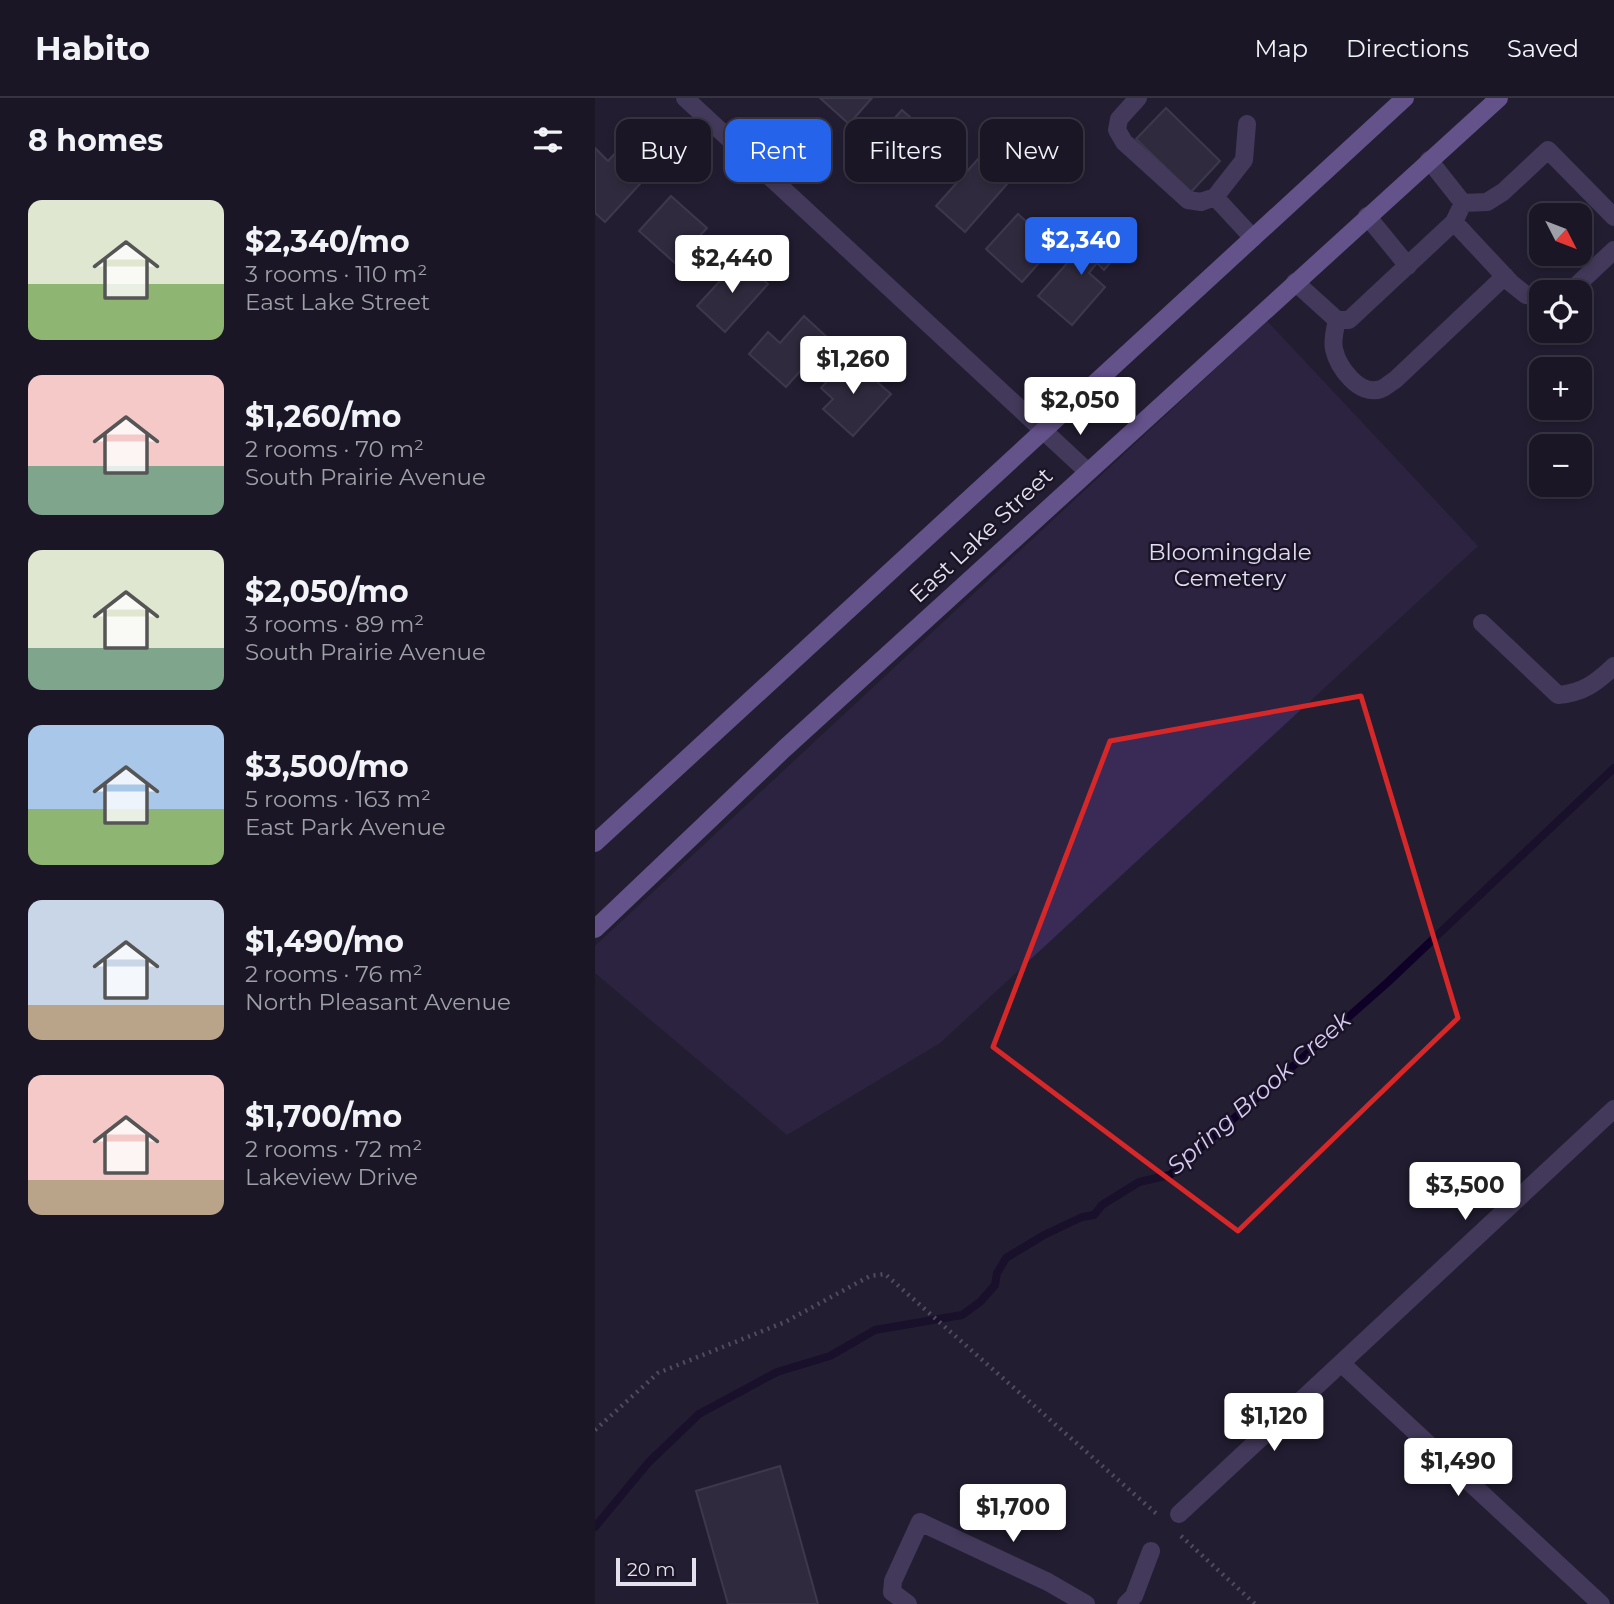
<!DOCTYPE html>
<html lang="en">
<head>
<meta charset="utf-8">
<style>
	body { margin:0; font-family:Montserrat,sans-serif; background:#272332; color:#f1f3f6; height:100vh; display:flex; flex-direction:column; font-size:26px; white-space:nowrap }
	* { box-sizing:border-box; margin:0 }
	p { font-size:23px; color:#9f9fa7 }
	.icon { flex:none; width:38px; height:38px; fill:none; stroke:currentColor; stroke-width:2; stroke-linecap:round; stroke-linejoin:round }
	.map { position:relative; flex:1; overflow:hidden }
	.drawer { display:flex; flex-direction:column; background:#1a1625; width:595px }
	.drawer>* { flex:none }
	.guide { position:absolute; left:21px; top:21px; width:665px; height:63px; display:flex; gap:14px }
	.needle { width:46px; rotate:132deg }
	.buttons { position:absolute; left:934px; top:105px; display:grid; gap:14px }
	.buttons a { display:grid; place-items:center; width:63px; height:63px; border-radius:14px; background:#1a1625; box-shadow:0 4px 10px #0003,0 0 0 2px #383542; font-size:35px }
	.scale { position:absolute; left:21px; bottom:18px; width:80px; box-sizing:border-box; padding-left:7px; border:4px solid #e4e1ee; border-top:0; font-size:19px; line-height:24px; white-space:nowrap; color:#e4e1ee; -webkit-text-stroke:5px #1a1426; paint-order:stroke }
	.price { position:absolute; translate:-50% -60px; padding:0 16px; border-radius:7px; background:#fff; color:#222; font-size:23px; line-height:46px; filter:drop-shadow(0 2px 4px #0008) }
	.price::after { content:''; position:absolute; left:50%; top:42px; width:21px; height:16px; margin-left:-10px; background:inherit; clip-path:polygon(0 0,100% 0,50% 100%) }
	.price.selected { background:#2563eb; color:#fff }
	ul { padding:0; list-style:none }
	li { display:flex; align-items:center; gap:21px; height:175px; padding:0 28px }
	li span { display:grid; place-items:center; flex:none; width:196px; height:140px; border-radius:14px; color:#555 }
	li>.icon { margin-inline-start:auto }
	span .icon { width:84px; height:84px; fill:#fffc; stroke-width:1 }
	li b { font-size:30px }
	h2 { display:flex; justify-content:space-between; align-items:center; height:84px; padding:0 28px; font-size:30px }
	.pill { padding:0 24px; border-radius:14px; background:#1a1625; box-shadow:0 4px 10px #0003,0 0 0 2px #383542; font-size:24px; line-height:63px }
	.pill.selected { background:#2563eb; color:#fff }
	header { display:flex; align-items:center; gap:42px; box-sizing:border-box; height:98px; padding:0 35px; background:#1a1625; border-bottom:2px solid #383542 }
	header strong { font-size:33px }
	nav { display:flex; gap:38px; margin-inline-start:auto; font-size:24px }
	main { display:flex; flex:1; min-height:0 }
	.map>svg:first-child { display:block }
	.green { fill:#392a56 }
	.lines { fill:none; stroke-linecap:round; stroke-linejoin:round }
	.stream { stroke:#0e0026; stroke-width:8 }
	.building { fill:#403b4f; stroke:#5f5970; stroke-width:2 }
	.path { stroke:#888494; stroke-width:4.5; stroke-dasharray:2 5; stroke-linecap:butt }
	.minor { stroke:#6a5b8c; stroke-width:18 }
	.major { stroke:#b393f8; stroke-width:18 }
	.marked { fill:none; stroke:#d62828; stroke-width:5; stroke-linejoin:round }
	.labels { text-anchor:middle; stroke-width:5; stroke-linejoin:round; paint-order:stroke }
	.street-label { font-size:23px; fill:#e4e1ee; stroke:#1a1426 }
	.park-label { font-size:23px; fill:#e1dcf1; stroke:#1a1426 }
	.water-label { font-size:24px; font-style:italic; fill:#d6cbf4; stroke:#1a1426 }
</style>
</head>
<body>
<header>
<strong>Habito</strong>
<nav><a>Map</a><a>Directions</a><a>Saved</a></nav>
</header>
<main>
<section class="drawer">
<h2>8 homes<svg class="icon" aria-label="filters" viewBox="0 0 24 24"><path d="M4 7h16M4 17h16"/><circle cx="9" cy="7" r="2"/><circle cx="15" cy="17" r="2"/></svg></h2>
<ul>
<li><span style="background:linear-gradient(#dfe7d0 60%,#8fb573 0)"><svg class="icon" aria-label="home" viewBox="0 0 24 24"><path d="M3 11l9-7 9 7M6 9v11h12V9"/></svg></span><div><b>$2,340/mo</b><p>3 rooms · 110 m²</p><p>East Lake Street</p></div></li>
<li><span style="background:linear-gradient(#f6c9c9 65%,#7fa58c 0)"><svg class="icon" aria-label="home" viewBox="0 0 24 24"><path d="M3 11l9-7 9 7M6 9v11h12V9"/></svg></span><div><b>$1,260/mo</b><p>2 rooms · 70 m²</p><p>South Prairie Avenue</p></div></li>
<li><span style="background:linear-gradient(#dfe7d0 70%,#7fa58c 0)"><svg class="icon" aria-label="home" viewBox="0 0 24 24"><path d="M3 11l9-7 9 7M6 9v11h12V9"/></svg></span><div><b>$2,050/mo</b><p>3 rooms · 89 m²</p><p>South Prairie Avenue</p></div></li>
<li><span style="background:linear-gradient(#a9c7e8 60%,#8fb573 0)"><svg class="icon" aria-label="home" viewBox="0 0 24 24"><path d="M3 11l9-7 9 7M6 9v11h12V9"/></svg></span><div><b>$3,500/mo</b><p>5 rooms · 163 m²</p><p>East Park Avenue</p></div></li>
<li><span style="background:linear-gradient(#c9d6e8 75%,#b9a48a 0)"><svg class="icon" aria-label="home" viewBox="0 0 24 24"><path d="M3 11l9-7 9 7M6 9v11h12V9"/></svg></span><div><b>$1,490/mo</b><p>2 rooms · 76 m²</p><p>North Pleasant Avenue</p></div></li>
<li><span style="background:linear-gradient(#f6c9c9 75%,#b9a48a 0)"><svg class="icon" aria-label="home" viewBox="0 0 24 24"><path d="M3 11l9-7 9 7M6 9v11h12V9"/></svg></span><div><b>$1,700/mo</b><p>2 rooms · 72 m²</p><p>Lakeview Drive</p></div></li>
</ul>
</section>
<div class="map">
<svg width="1019" height="1506" viewBox="0 0 1019 1506">
	<rect width="100%" height="100%" fill="#231e31"/>
	<path class="green" d="M672 223 883 448 345 945 192 1037 0 875V848Z"/>
	<g class="lines">
		<path class="stream" d="M0 1429 53 1365 104 1316 182 1274 235 1258 280 1232 367 1217 385 1204 400 1187 402 1175 411 1160 449 1137 487 1119 499 1117 507 1107 544 1084 575 1077 793 884 1019 670"/>
	</g>
	<path class="building" d="M225 0H277L254 26Z
		M571 10 625 63 596 94 541 41Z
		M307 12 343 44 311 79 275 47Z
		M26 49 55 75 10 124 0 115V50L13 63Z
		M384 60 412 86 370 134 341 108Z
		M76 98 112 130 80 165 44 133Z
		M423 116 459 148 427 184 391 151Z
		M505 128 528 150 509 172 502 165 494 175 510 189 477 227 443 198Z
		M145 161 173 186 130 234 102 208Z
		M209 218 234 241 191 289 154 256 173 234 185 245Z
		M254 259 296 296 258 338 228 311 238 301 226 290Z
		M185 1368 223 1506H133L101 1393Z"/>
	<g class="lines">
		<path class="path" d="M0 1332 63 1275 190 1224 275 1178 290 1176 564 1418
			M586 1438 660 1506"/>
		<path class="minor" d="M90 0 492 373
			M543 0 524 21 522 32 529 44 593 102 606 104 620 99
			M652 26 649 62 620 99 658 140
			M834 62 868 105 892 104 908 94 953 52 1019 119
			M772 118 813 168
			M859 124 916 185 931 197 947 199
			M700 184 742 222H754L859 124 868 105
			M964 194 981 188 1019 152
			M742 222C740 231 737 242 739 251 743 269 764 299 786 291 790 290 796 284 800 282L910 178
			M887 525 963 597C988 595 1001 585 1019 568
			M747 1266 1006 1506
			M584 1416 1019 1011
			M313 1506 297 1494 298 1483 325 1424 453 1484 491 1506
			M531 1506 539 1498 556 1453"/>
		<path class="major" d="M0 745 810 0
			M0 831 189 651 904 0"/>
	</g>
	<path d="M0 0H1019V1506H0ZM766 598 863 920 643 1133 398 949 515 643Z" fill="#231e31" fill-opacity=".55" fill-rule="evenodd"/>
	<path class="marked" d="M766 598 863 920 643 1133 398 949 515 643Z"/>
	<g class="labels">
		<g class="street-label">
			<text transform="translate(386 437) rotate(-43)" y="8">East Lake Street</text>
		</g>
		<g class="park-label">
			<text x="635" y="462">Bloomingdale<tspan x="635" dy="26">Cemetery</tspan></text>
		</g>
		<g class="water-label">
			<text transform="translate(664 995) rotate(-41)" y="8">Spring Brook Creek</text>
		</g>
	</g>
</svg>
<div class="buttons">
<a><svg class="needle" viewBox="-14 -14 28 28"><path d="M0-13l5 13h-10z" fill="#e53935"/><path d="M0 13l5-13h-10z" fill="#9f9fa7"/></svg></a>
<a><svg class="icon" aria-label="locate" viewBox="0 0 24 24"><circle cx="12" cy="12" r="6"/><path d="M12 2v4M12 18v4M2 12h4M18 12h4"/></svg></a>
<a>+</a>
<a>−</a>
</div>
<div class="scale">20 m</div>
<b class="price selected" style="left:486px;top:179px">$2,340</b>
<b class="price" style="left:137px;top:197px">$2,440</b>
<b class="price" style="left:258px;top:298px">$1,260</b>
<b class="price" style="left:485px;top:339px">$2,050</b>
<b class="price" style="left:870px;top:1124px">$3,500</b>
<b class="price" style="left:679px;top:1355px">$1,120</b>
<b class="price" style="left:863px;top:1400px">$1,490</b>
<b class="price" style="left:418px;top:1446px">$1,700</b>
<div class="guide">
<a class="pill">Buy</a>
<a class="pill selected">Rent</a>
<a class="pill">Filters</a>
<a class="pill">New</a>
</div>
</div>
</main>
</body>
</html>
